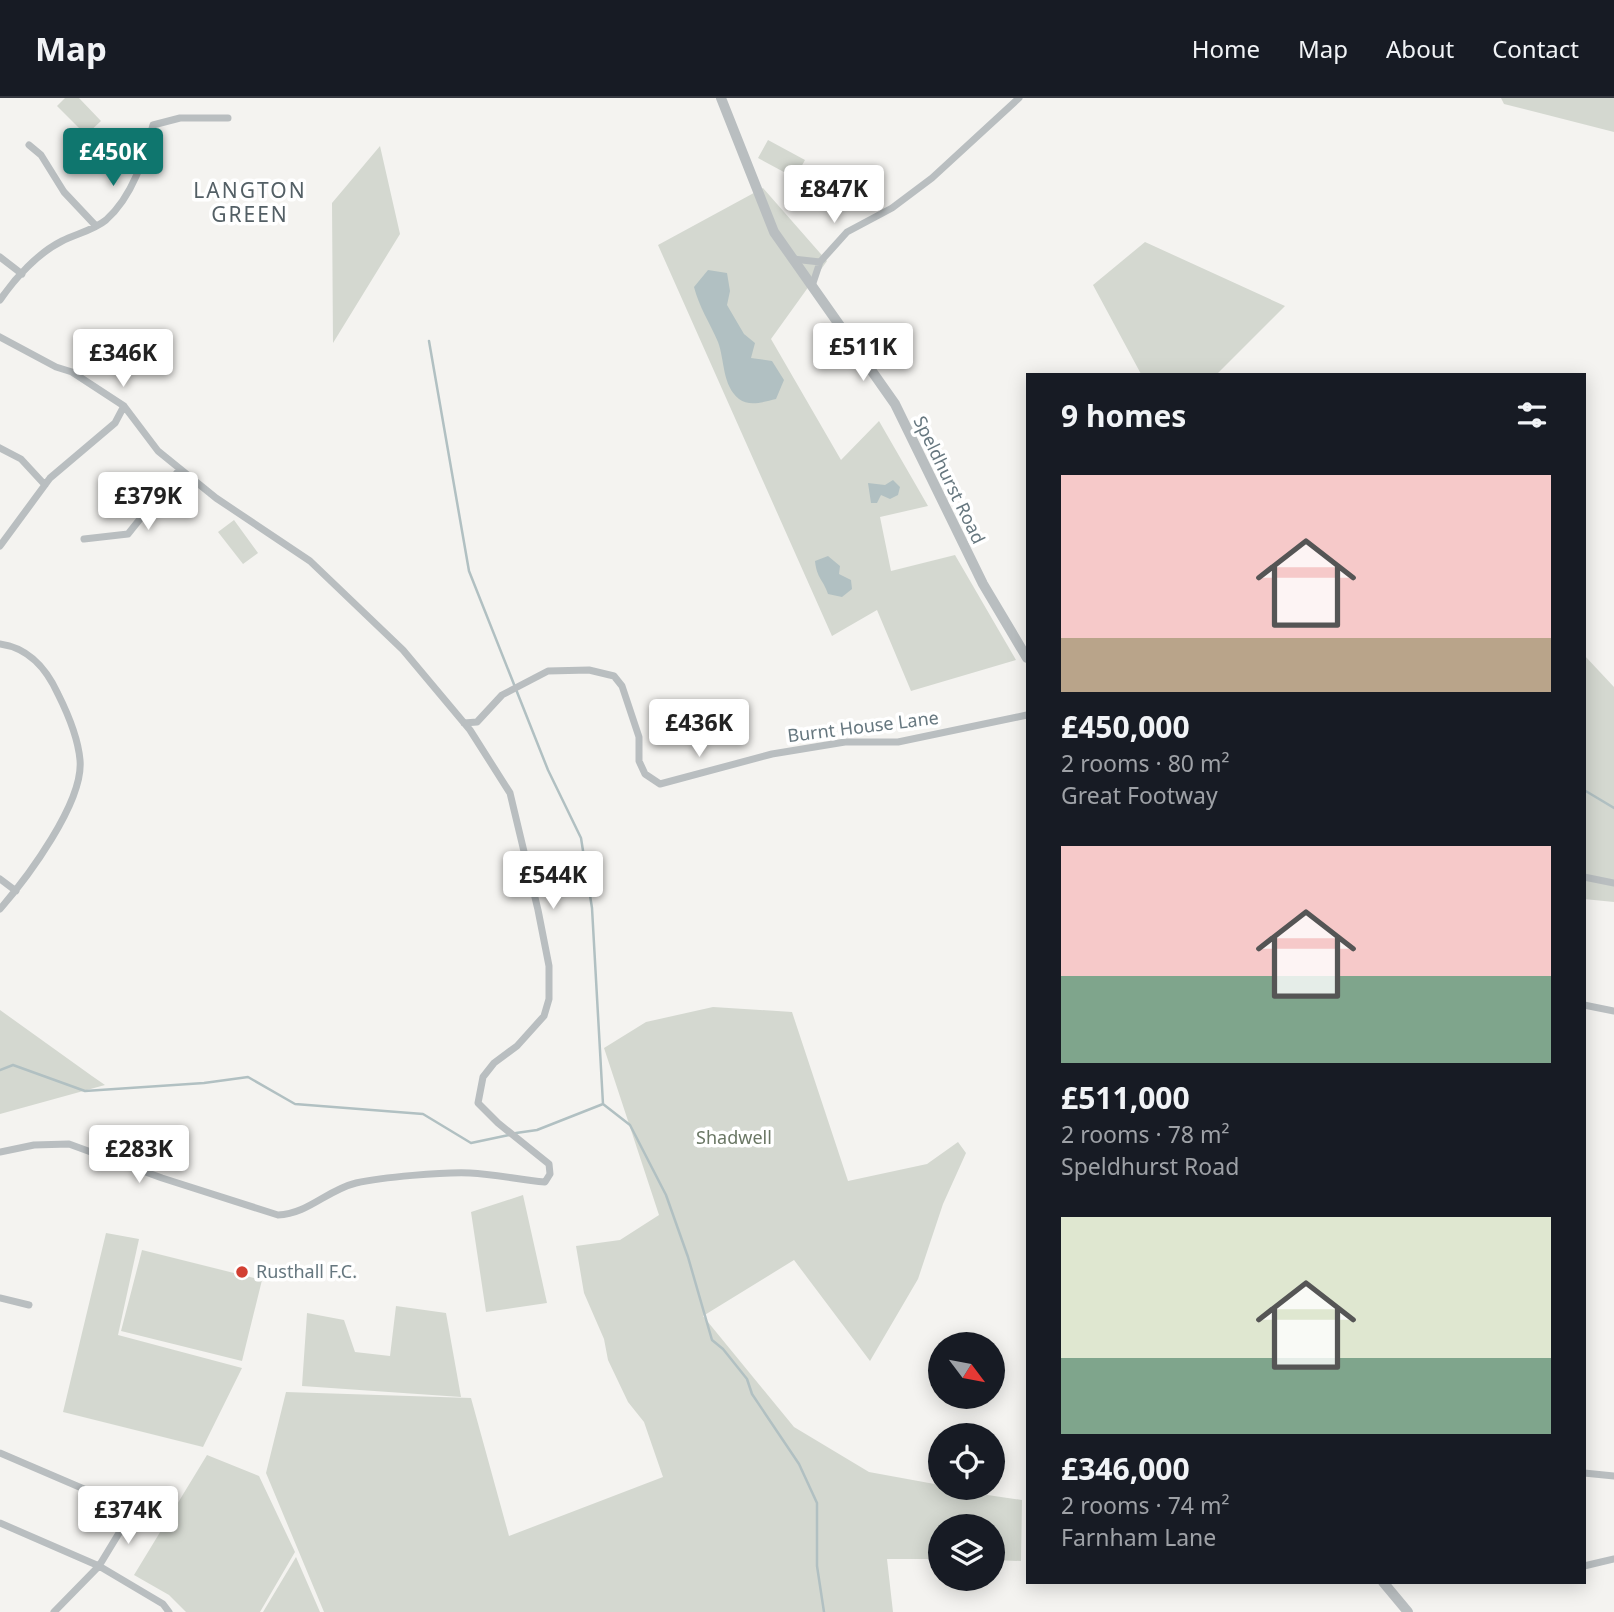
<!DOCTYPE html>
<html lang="en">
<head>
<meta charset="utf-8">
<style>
	body { margin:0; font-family:"Noto Sans",sans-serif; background:#242831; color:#f1f3f6; height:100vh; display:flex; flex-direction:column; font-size:26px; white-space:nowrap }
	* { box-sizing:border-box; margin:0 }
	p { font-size:23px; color:#9ea1a6 }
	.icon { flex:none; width:38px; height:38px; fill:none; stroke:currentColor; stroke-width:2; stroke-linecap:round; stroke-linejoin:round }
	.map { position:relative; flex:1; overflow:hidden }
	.panel { position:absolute; left:1026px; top:275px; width:560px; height:1211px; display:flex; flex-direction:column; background:#171b24; border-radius:0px; box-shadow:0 4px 18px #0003 }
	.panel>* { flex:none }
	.needle { width:46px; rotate:122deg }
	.tools { position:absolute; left:928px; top:1234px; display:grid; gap:14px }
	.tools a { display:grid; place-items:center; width:77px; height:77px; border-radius:50%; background:#171b24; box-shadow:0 4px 18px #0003; font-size:35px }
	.price { position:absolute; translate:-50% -60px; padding:0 16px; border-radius:7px; background:#fff; color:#222; font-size:23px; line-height:46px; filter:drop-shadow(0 2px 4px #0008) }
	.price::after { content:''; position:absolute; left:50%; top:42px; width:21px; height:16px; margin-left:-10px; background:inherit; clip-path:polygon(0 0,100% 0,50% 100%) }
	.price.selected { background:#0f766e; color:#fff }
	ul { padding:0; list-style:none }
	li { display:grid; align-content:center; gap:14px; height:371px; padding:0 35px }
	li span { display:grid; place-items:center; height:217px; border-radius:0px; color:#555 }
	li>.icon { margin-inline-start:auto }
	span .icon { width:126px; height:126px; fill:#fffc; stroke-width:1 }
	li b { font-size:30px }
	h2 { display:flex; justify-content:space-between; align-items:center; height:84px; padding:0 35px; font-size:30px }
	header { display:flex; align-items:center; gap:42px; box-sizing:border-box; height:98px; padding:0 35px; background:#171b24; border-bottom:2px solid #363941 }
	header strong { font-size:33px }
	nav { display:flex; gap:38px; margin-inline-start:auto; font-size:24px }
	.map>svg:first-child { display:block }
	.green { fill:#d4d8d0 }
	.water { fill:#b1c0c2 }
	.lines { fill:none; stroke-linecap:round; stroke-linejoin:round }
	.stream { stroke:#b1c0c2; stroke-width:2.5 }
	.minor { stroke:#b9bec0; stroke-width:7 }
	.tertiary { stroke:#b9bec0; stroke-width:10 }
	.poi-dot { fill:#d23f32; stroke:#fff; stroke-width:2.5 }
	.labels { text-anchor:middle; stroke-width:7; stroke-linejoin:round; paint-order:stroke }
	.street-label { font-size:18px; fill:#66777f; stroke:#fff }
	.park-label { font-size:18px; fill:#6a7764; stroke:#fff }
	.poi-label { font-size:18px; fill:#66777f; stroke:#fff; text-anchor:start }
	.quarter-label { font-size:21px; letter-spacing:2px; fill:#535f65; stroke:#fff }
</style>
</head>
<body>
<header>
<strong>Map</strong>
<nav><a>Home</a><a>Map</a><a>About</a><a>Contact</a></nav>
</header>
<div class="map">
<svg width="1614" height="1514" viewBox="0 0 1614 1514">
	<rect width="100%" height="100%" fill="#f4f3f0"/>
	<path class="green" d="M65 0H79L101 23 86 37 57 8Z
		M1501 0H1614V34L1504 6Z
		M768 42 805 62 795 80 758 60Z
		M380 48 400 136 333 245 332 105Z
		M763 90 827 163 771 241 841 362 879 323 928 408 880 419 891 473 955 457 1016 562 911 593 877 512 832 538 658 147Z
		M1145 144 1285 208 1217 276H1141L1093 187Z
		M234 422 258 455 243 466 218 434Z
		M1584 557 1614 589V804L1584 801Z
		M713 909 792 914 848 1083 927 1066 958 1044 966 1055 943 1106 918 1181 870 1263 794 1162 703 1218 794 1329 869 1374 940 1387V1390L1022 1402 1021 1463 992 1462V1428H940V1461H887L893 1514H324L266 1375 286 1294 471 1300 509 1438 663 1379 644 1324 628 1304 608 1262 604 1241 584 1195 576 1148 620 1142 659 1117 604 950 646 924Z
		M0 912 92 978 105 987 0 1016Z
		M523 1097 547 1205 486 1214 471 1114Z
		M106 1135 139 1141 118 1237 242 1270 203 1349 63 1314Z
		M142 1152 262 1182 242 1263 121 1233Z
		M396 1208 446 1215 461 1299 302 1288 307 1215 344 1222 355 1254 390 1258Z
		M207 1357 259 1378 295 1454 260 1514H186L169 1497 134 1477Z
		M296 1459 320 1514H263Z"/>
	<path class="water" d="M708 172 727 175 730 193 727 207 744 236 755 245 751 260 772 263 784 282 776 301C764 304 749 309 739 301 722 287 725 263 718 244 710 225 699 209 694 189Z
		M893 382 900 389 898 397 890 401 881 397 877 405H871L868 385 885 387Z
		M828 458 840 468 839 476 851 482 852 491 842 499 828 496C823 481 817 481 815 463Z"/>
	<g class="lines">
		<path class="stream" d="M429 243 469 473 548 672 581 740 592 810 603 1006 537 1032 516 1035
			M1584 692 1614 710
			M0 972 13 967 85 993 204 985 248 979 295 1006 423 1016 471 1045 509 1037
			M603 1006 630 1027 666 1097 688 1159 712 1242 723 1251 747 1281 752 1296 799 1366 817 1405V1468L824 1514"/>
		<path class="minor" d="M29 47 41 57 64 94 96 128
			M0 159 22 176
			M793 161 820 164
			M813 185 820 164 847 134 892 110 932 80 1019 0
			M0 202C15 180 38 155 62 143 76 136 94 132 106 122 133 98 144 60 153 27L180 20H228
			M0 239 56 269 72 274 124 308 158 353 216 400 310 463 403 552 470 632 510 695 538 812 549 868V901L544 918 517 948 494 965 483 979 478 1005 498 1025 549 1066 550 1076 545 1084C520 1082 495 1076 470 1075 442 1074 383 1079 356 1085 327 1092 308 1116 278 1117L162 1080 69 1046 34 1047 0 1054
			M0 350 21 361 45 387
			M84 441 128 436 180 371
			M0 448 50 380 115 325 124 308
			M0 546C29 550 46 570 58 596 68 616 78 639 80 662 84 704 27 780 0 811
			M464 625 477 624 502 597 548 573 589 572 614 578 622 588 639 639V663L645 676 660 686 772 656 845 644H898L1027 617
			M1584 779 1614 785
			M0 781 16 793
			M1584 907 1614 913
			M0 1200 29 1207
			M0 1355 133 1412 99 1468 54 1514
			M1584 1375 1614 1378
			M0 1425 99 1468 163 1506 169 1514
			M1584 1468 1614 1461"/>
		<path class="tertiary" d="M721 0 774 134 895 306 983 486 1027 560
			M1383 1484 1408 1514"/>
	</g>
	<circle class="poi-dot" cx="242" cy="1174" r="7"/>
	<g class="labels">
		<g class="street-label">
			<text transform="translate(949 382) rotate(64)" y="6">Speldhurst Road</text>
			<text transform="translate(863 629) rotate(-7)" y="6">Burnt House Lane</text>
		</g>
		<g class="park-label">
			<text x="734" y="1046">Shadwell</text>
		</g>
		<g class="poi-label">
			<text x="256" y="1180">Rusthall F.C.</text>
		</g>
		<g class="quarter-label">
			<text x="250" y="100">LANGTON<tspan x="250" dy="24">GREEN</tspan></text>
		</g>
	</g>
</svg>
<div class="tools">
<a><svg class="needle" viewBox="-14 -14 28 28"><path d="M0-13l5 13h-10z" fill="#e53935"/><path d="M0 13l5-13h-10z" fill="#9ea1a6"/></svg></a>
<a><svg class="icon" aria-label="locate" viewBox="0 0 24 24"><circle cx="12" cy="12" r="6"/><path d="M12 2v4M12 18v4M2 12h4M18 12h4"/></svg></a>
<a><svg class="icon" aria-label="layers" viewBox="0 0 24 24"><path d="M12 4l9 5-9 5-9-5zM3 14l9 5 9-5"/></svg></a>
</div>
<b class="price selected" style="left:113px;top:90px">£450K</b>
<b class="price" style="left:834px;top:127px">£847K</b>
<b class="price" style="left:863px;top:285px">£511K</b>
<b class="price" style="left:123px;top:291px">£346K</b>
<b class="price" style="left:148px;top:434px">£379K</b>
<b class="price" style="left:699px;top:661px">£436K</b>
<b class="price" style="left:553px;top:813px">£544K</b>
<b class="price" style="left:139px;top:1087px">£283K</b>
<b class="price" style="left:128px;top:1448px">£374K</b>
<section class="panel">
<h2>9 homes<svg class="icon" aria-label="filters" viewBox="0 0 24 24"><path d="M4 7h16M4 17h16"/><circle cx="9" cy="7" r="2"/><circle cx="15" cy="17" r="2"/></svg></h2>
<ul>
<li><span style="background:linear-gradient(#f6c9c9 75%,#b9a48a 0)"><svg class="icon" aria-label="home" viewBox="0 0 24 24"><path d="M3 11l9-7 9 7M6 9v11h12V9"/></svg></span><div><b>£450,000</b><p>2 rooms · 80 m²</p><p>Great Footway</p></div></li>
<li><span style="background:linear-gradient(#f6c9c9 60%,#7fa58c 0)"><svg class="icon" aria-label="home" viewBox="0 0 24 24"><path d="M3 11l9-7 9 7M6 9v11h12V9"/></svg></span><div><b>£511,000</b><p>2 rooms · 78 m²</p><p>Speldhurst Road</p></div></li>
<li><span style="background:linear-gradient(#dfe7d0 65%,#7fa58c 0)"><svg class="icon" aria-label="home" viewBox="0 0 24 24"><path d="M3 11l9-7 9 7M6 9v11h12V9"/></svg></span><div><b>£346,000</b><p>2 rooms · 74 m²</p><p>Farnham Lane</p></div></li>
</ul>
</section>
</div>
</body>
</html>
